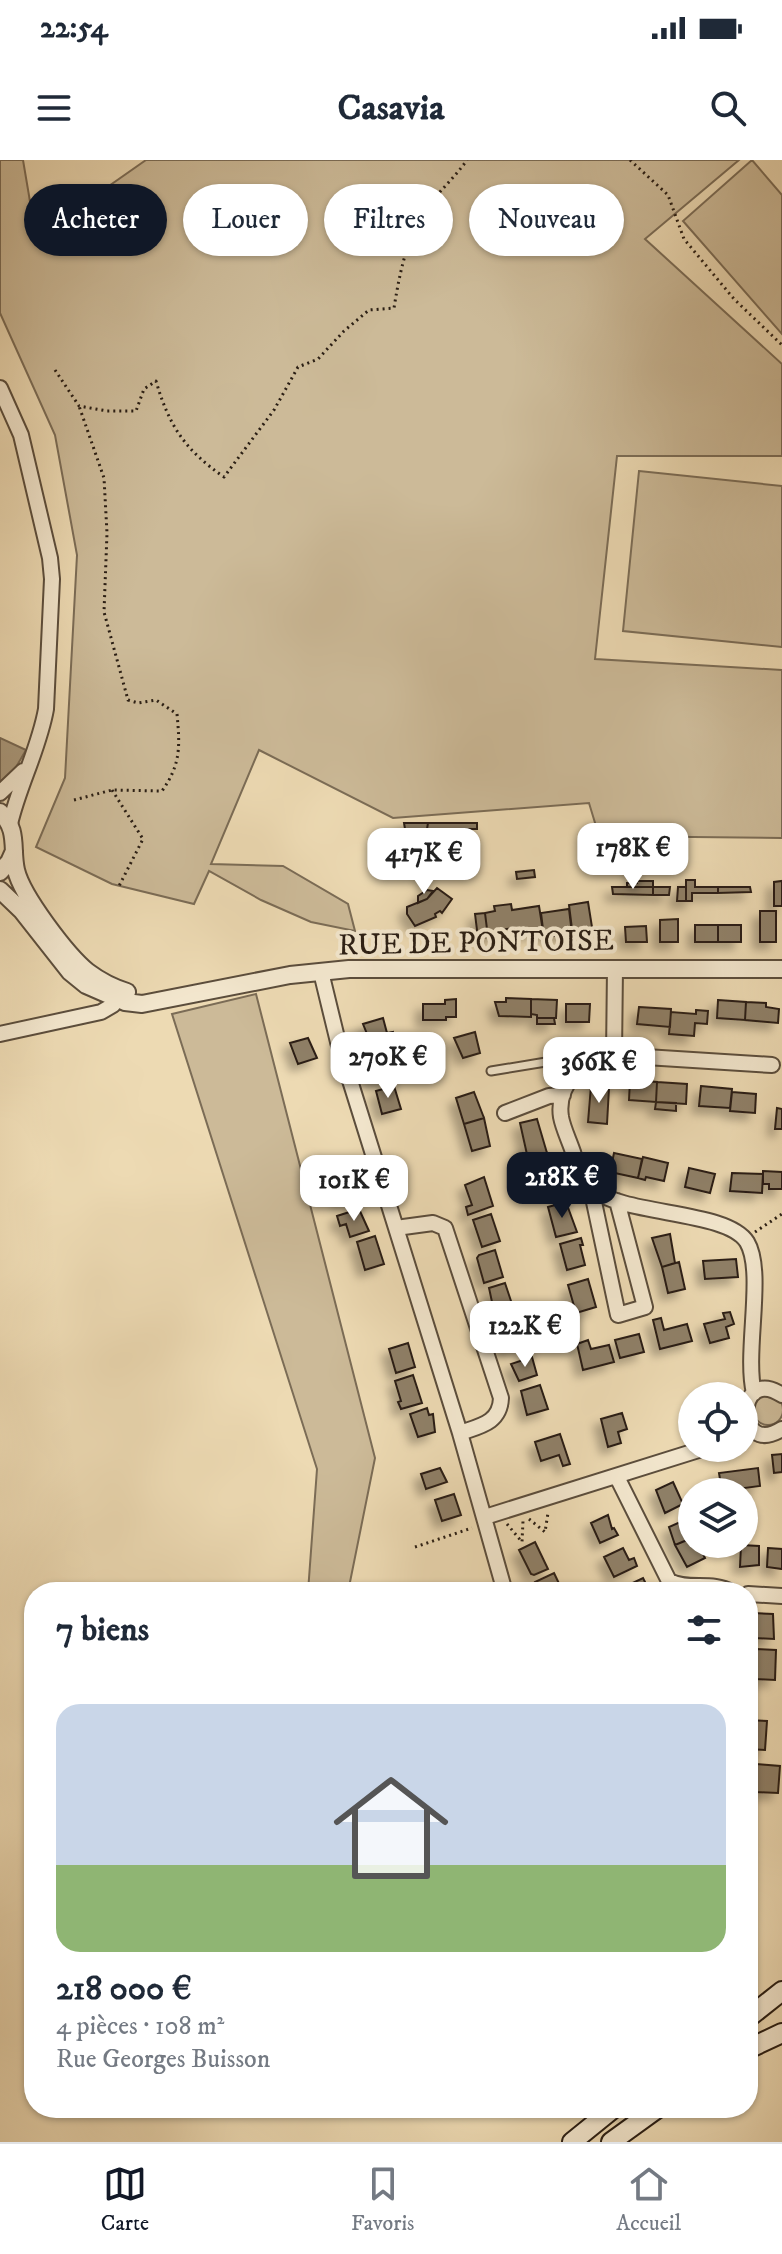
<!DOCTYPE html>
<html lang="fr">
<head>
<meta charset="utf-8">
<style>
	body { margin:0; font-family:"IM FELL DW Pica",serif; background:#f2f2f3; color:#1f2937; height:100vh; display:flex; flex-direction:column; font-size:30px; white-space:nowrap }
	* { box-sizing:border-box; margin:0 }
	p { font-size:26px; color:#747a83 }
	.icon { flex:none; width:44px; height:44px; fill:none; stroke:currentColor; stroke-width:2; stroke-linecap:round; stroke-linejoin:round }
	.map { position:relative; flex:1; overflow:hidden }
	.panel { position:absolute; left:24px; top:1422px; width:734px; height:536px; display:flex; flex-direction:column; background:#fff; border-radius:32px; box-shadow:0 2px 6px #0004 }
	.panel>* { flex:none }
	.guide { position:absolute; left:24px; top:24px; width:734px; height:72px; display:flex; gap:16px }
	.controls { position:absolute; left:678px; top:1222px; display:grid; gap:16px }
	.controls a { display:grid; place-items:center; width:80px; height:80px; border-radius:50%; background:#fff; box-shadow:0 2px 6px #0004; font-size:40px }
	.price { position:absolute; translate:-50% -68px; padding:0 18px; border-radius:16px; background:#fff; color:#222; font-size:26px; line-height:52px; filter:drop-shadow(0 2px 4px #0008) }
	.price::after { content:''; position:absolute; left:50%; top:48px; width:24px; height:18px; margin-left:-12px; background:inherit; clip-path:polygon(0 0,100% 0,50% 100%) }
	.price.current { background:#111827; color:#fff }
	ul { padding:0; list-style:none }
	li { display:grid; align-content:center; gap:16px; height:424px; padding:0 32px }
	li span { display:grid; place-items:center; height:248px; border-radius:24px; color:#555 }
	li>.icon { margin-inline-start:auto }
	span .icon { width:144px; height:144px; fill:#fffc; stroke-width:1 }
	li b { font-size:34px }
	h2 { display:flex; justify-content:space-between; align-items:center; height:96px; padding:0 32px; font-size:34px }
	.tag { padding:0 28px; border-radius:36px; background:#fff; box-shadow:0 2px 6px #0004; font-size:28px; line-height:72px }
	.tag.current { background:#111827; color:#fff }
	.status { display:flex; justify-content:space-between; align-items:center; height:56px; padding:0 40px; background:#fff; direction:ltr }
	.status svg { height:22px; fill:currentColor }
	header { display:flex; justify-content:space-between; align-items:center; height:104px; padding:0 32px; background:#fff; font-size:36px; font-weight:700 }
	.tabs { display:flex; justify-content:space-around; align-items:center; height:112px; border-top:2px solid #e0e1e3; background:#fff; font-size:22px; color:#747a83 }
	.tabs a { display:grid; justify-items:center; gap:4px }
	.tabs .current { color:#111827 }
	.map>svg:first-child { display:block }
	.green { fill:#ccba98; stroke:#7b6c56; stroke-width:2 }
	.water { fill:#ab9a7d; stroke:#776853; stroke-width:2 }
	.building { fill:#8f8067; stroke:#2a1e14; stroke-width:2; filter:url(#shadow) }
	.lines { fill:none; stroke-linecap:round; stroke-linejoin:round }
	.service-casing { stroke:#5b4d3c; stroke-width:11 }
	.minor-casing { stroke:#5b4d3c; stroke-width:18 }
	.tertiary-casing { stroke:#5b4d3c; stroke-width:20 }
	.secondary-casing { stroke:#2a1e14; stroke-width:22 }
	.path { stroke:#2a1e14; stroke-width:3; stroke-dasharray:2 4; stroke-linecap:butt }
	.service { stroke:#f3e7ce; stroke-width:7 }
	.minor { stroke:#f3e7ce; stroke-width:14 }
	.tertiary { stroke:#f3e7ce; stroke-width:16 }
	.secondary { stroke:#f3e7ce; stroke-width:18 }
	.labels { text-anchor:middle; stroke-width:8; stroke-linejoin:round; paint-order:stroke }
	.street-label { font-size:30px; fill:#2a1e14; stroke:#f3e7ce }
</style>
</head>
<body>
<div class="status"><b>22:54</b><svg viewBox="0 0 49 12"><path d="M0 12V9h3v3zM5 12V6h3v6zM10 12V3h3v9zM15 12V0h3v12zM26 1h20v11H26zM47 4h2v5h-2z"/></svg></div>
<header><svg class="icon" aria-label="menu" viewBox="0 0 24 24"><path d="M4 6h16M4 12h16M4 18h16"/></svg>Casavia<svg class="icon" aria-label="search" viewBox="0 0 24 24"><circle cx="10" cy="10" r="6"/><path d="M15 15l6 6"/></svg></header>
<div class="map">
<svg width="782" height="1982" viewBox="0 0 782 1982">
	<defs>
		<filter id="shadow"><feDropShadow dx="-7" dy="7" stdDeviation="4" flood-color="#0004"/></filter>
	</defs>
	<rect width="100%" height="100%" fill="#eddab3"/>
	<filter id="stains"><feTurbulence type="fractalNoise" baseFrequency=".0025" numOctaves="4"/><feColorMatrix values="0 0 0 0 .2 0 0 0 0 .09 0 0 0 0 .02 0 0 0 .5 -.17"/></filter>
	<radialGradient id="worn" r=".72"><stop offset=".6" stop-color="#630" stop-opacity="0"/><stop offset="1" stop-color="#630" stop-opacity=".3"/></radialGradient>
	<path class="green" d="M0 0H23L36 77 146 0H739L645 79 782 204V296H617L595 499 782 510V678L599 676 589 643 393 658 259 590 211 704 283 706 348 744 355 771 311 762 261 740 209 711 194 744 112 724 36 687 65 618 77 395 55 275 0 153Z
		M752 0 782 35V174L683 61Z
		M639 311 782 326V487L623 471Z
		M256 834 375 1298 348 1432H308L317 1309 172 854Z
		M753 1250a15 15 0 1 1 30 0a15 15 0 1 1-30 0Z"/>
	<path class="water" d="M0 578 26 590 15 609 0 622Z"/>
	<path class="building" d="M404 663H428L427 669H405Z
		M428 663H477V669H447V680H435V669H427Z
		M534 710 535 717 517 719 516 712Z
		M686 720H695V727H718V733H692V741H686Z
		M637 721H653V727H627V723H637Z
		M782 721V746H774V722Z
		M612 727H653V735L613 734Z
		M653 727H670L669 735H653Z
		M678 727H686V741H677Z
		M718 727H750L751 732 718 733Z
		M437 728 452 739 442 753 440 751 435 754 436 757 415 766 407 754V747L427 739Z
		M427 730 433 731 427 739 418 743V736Z
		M588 742 592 767 572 769 569 745Z
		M511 744 512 750 539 746 543 771 515 774 514 768 498 770 499 775 488 777 485 753 495 751 494 746Z
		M569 749 572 774 544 777 541 753Z
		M760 751H776V782H760Z
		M485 753 488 777 478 778 475 754Z
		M678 759V782H660V760Z
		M695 765H718V782H695Z
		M718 765H741V782H718Z
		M646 766 647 782H626L625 767Z
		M506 838 531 839V857L499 856 495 842H506Z
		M456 839V857H446V860H423V844H445V840Z
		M531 839 557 840 556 858H537V855L531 854Z
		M718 840 746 842 745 860 717 858Z
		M746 842 766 843V847L779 849 778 863 745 860Z
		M566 844H590L589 862H566Z
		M639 847 671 849 670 867 637 864Z
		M696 850 708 851 707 864 695 863 694 876 669 874 671 852 696 854Z
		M383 858 387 873 393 872 395 880 365 889 363 881 369 879 363 864Z
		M537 858H554L555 864H537Z
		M475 872 480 893 463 898 454 878Z
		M308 878 317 898 298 904 290 883Z
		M385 890 393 916 374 922 365 897Z
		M630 920 657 922 656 942 629 940Z
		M657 922 687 924 686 944 656 942Z
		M394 926 401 949 382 954 376 931Z
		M591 926 609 928 607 964 588 962Z
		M701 926 732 929 730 948 699 946Z
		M474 932 484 958 464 964 456 938Z
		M732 932 756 934 755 953 730 951Z
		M656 942 676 943V951L655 949Z
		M777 948 782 949V969H775Z
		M484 958 490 986 472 991 464 964Z
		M537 959 547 993 528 999 520 963Z
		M547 993 551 1005 554 1004 560 1026 541 1032 535 1010 530 1011 527 999Z
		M614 993 642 999 638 1018 610 1012Z
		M643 997 668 1003 664 1021 646 1017 645 1020 638 1018Z
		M351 1008 360 1029 350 1032 352 1038 340 1042 338 1035 341 1034 338 1023 335 1024 331 1014Z
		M689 1008 715 1014 710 1033 685 1027Z
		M763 1011 782 1012V1029H769V1024H763Z
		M732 1013 763 1014 762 1033 730 1031Z
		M484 1017 493 1046 468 1055 466 1047 472 1045 465 1025Z
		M566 1042 577 1072 556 1077 548 1047Z
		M359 1049 369 1071 350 1077 346 1064 340 1066 337 1056Z
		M491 1054 500 1081 482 1087 473 1060Z
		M670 1074 675 1103 662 1107 652 1078Z
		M375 1076 384 1104 365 1110 357 1082Z
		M581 1078 583 1085H580L585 1105 567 1110 560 1084Z
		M495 1090 503 1117 484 1123 477 1098 479 1095Z
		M736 1099 738 1117 705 1119 703 1101Z
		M679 1102 685 1129 668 1133 662 1107Z
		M588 1119 596 1147 576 1153 568 1125Z
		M505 1123 514 1150 495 1156 489 1128Z
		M730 1152 734 1164 726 1167 729 1178 710 1183 704 1164 725 1159 723 1153Z
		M515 1157 524 1183 506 1189 499 1163Z
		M661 1158 664 1170 687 1164 692 1181 660 1189 653 1160Z
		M639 1174 644 1192 620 1198 615 1180Z
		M588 1180 591 1189 609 1185 614 1202 583 1210 577 1184Z
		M408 1183 415 1207 396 1213 389 1189Z
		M532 1197 537 1215 519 1221 511 1204Z
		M413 1215 422 1243 401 1249 398 1242 401 1241 395 1221Z
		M540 1225 548 1249 527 1255 521 1231Z
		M427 1248 429 1255 433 1254 435 1272 418 1277 410 1254Z
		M622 1253 627 1269 618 1272 621 1283 608 1287 601 1259Z
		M560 1274 570 1304 563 1306 559 1295 541 1301 535 1282Z
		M782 1294V1312L774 1313 772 1295Z
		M440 1308 447 1322 426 1329 421 1314Z
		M758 1308 760 1326 722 1331 719 1313Z
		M673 1322 683 1344 665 1353 656 1330Z
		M454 1334 461 1355 442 1361 435 1340Z
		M608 1355 612 1369 614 1368 618 1375 600 1383 591 1363Z
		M687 1359 692 1369V1378L675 1385 669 1367Z
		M692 1378V1384H698L705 1398 687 1407 675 1385Z
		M535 1382 548 1409 534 1415 531 1414 519 1390Z
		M741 1385 759 1386V1405L740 1407Z
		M623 1388 629 1400 634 1398 637 1406 614 1417 604 1397Z
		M768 1388 782 1389V1409L767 1407Z
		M554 1413 563 1432H539L535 1422Z
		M643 1418 650 1432H626L624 1427Z
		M753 1453 773 1454 774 1479 754 1478Z
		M756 1489 776 1490 775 1520 755 1519Z
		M748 1560 767 1561 765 1590 748 1589Z
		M756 1604 780 1606 778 1633 754 1632Z"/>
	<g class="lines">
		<defs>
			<path id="service" d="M491 911 558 900 586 903"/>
			<path id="minor" d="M0 228 21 275 50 398 52 419 46 549C39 589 19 625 10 664
				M0 633 23 611
				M321 812 338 882 460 1273 505 1432
				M0 874 101 852 113 845 121 831
				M614 895 615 808
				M505 953 549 936 563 935
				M591 1028 618 1155 645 1147 617 1041
				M396 1068 433 1063 445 1068 501 1238C500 1263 480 1266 460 1273
				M754 1233C744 1192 765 1112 747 1082 727 1050 625 1056 592 1029 581 1020 577 1005 573 992 569 980 563 968 561 957 556 925 584 895 614 895L772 905
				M782 1235C735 1204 734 1299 782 1269
				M617 1317 669 1421C688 1431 712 1421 731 1432
				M485 1357 705 1288
				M748 1434 782 1436"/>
			<path id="tertiary" d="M0 652C19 670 11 688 16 710 22 736 67 795 88 812 100 821 114 828 127 832
				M0 712 9 702 14 691
				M0 730 22 751 70 812 86 825 125 842 142 844 290 815 349 809H782"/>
			<path id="secondary" d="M748 1858 782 1831
				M748 1889 782 1873
				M572 1982 614 1948
				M611 1982 658 1948"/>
		</defs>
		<use href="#service" class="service-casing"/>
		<use href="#minor" class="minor-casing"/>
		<use href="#tertiary" class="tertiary-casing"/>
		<use href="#secondary" class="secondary-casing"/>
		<path class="path" d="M630 0 668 35 684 79 734 139 782 185
			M55 210 79 246 107 251H136L144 229 156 221C169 266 185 290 224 317L274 250 298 207 318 199 344 171 369 150 394 148C400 111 407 74 431 43 442 28 456 16 467 0
			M112 630 143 679 118 728
			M74 640 112 630 162 631C181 604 180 586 177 554L156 540 138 543 128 540 104 452 107 373 104 318 79 246
			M755 1072 782 1054
			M529 1359 545 1372 548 1353
			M507 1364 522 1382 523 1361
			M415 1387 472 1368"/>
		<use href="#service" class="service"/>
		<use href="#minor" class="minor"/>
		<use href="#tertiary" class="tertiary"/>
		<use href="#secondary" class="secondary"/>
	</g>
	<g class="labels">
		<g class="street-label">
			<text transform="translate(476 782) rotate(-1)" y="10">RUE DE PONTOISE</text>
		</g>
	</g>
	<rect width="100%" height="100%" filter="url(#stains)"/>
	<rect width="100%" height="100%" fill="url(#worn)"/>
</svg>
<div class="controls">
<a><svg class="icon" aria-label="locate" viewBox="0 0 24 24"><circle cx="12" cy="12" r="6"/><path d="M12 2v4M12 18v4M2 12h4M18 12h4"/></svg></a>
<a><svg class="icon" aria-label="layers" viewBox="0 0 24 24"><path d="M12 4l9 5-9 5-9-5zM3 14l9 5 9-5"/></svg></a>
</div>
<b class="price" style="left:633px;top:731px">178K €</b>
<b class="price" style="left:424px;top:736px">417K €</b>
<b class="price" style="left:388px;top:940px">270K €</b>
<b class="price" style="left:599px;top:945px">366K €</b>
<b class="price current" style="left:562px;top:1060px">218K €</b>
<b class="price" style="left:354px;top:1063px">101K €</b>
<b class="price" style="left:525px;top:1209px">122K €</b>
<div class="guide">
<a class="tag current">Acheter</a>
<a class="tag">Louer</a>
<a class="tag">Filtres</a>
<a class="tag">Nouveau</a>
</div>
<section class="panel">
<h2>7 biens<svg class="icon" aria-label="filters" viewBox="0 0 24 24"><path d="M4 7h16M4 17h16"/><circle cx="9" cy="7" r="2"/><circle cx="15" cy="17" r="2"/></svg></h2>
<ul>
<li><span style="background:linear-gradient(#c9d6e8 65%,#8fb573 0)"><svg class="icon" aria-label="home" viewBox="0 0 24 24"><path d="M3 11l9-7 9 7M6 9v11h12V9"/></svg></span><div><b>218 000 €</b><p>4 pièces · 108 m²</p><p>Rue Georges Buisson</p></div></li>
</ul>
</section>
</div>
<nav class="tabs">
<a class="current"><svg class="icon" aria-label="map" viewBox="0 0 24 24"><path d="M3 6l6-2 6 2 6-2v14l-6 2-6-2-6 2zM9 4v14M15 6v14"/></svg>Carte</a>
<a><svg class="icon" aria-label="saved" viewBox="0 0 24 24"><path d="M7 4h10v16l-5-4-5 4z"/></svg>Favoris</a>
<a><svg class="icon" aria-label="home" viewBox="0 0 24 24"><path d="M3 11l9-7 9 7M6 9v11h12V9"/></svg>Accueil</a>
</nav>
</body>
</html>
